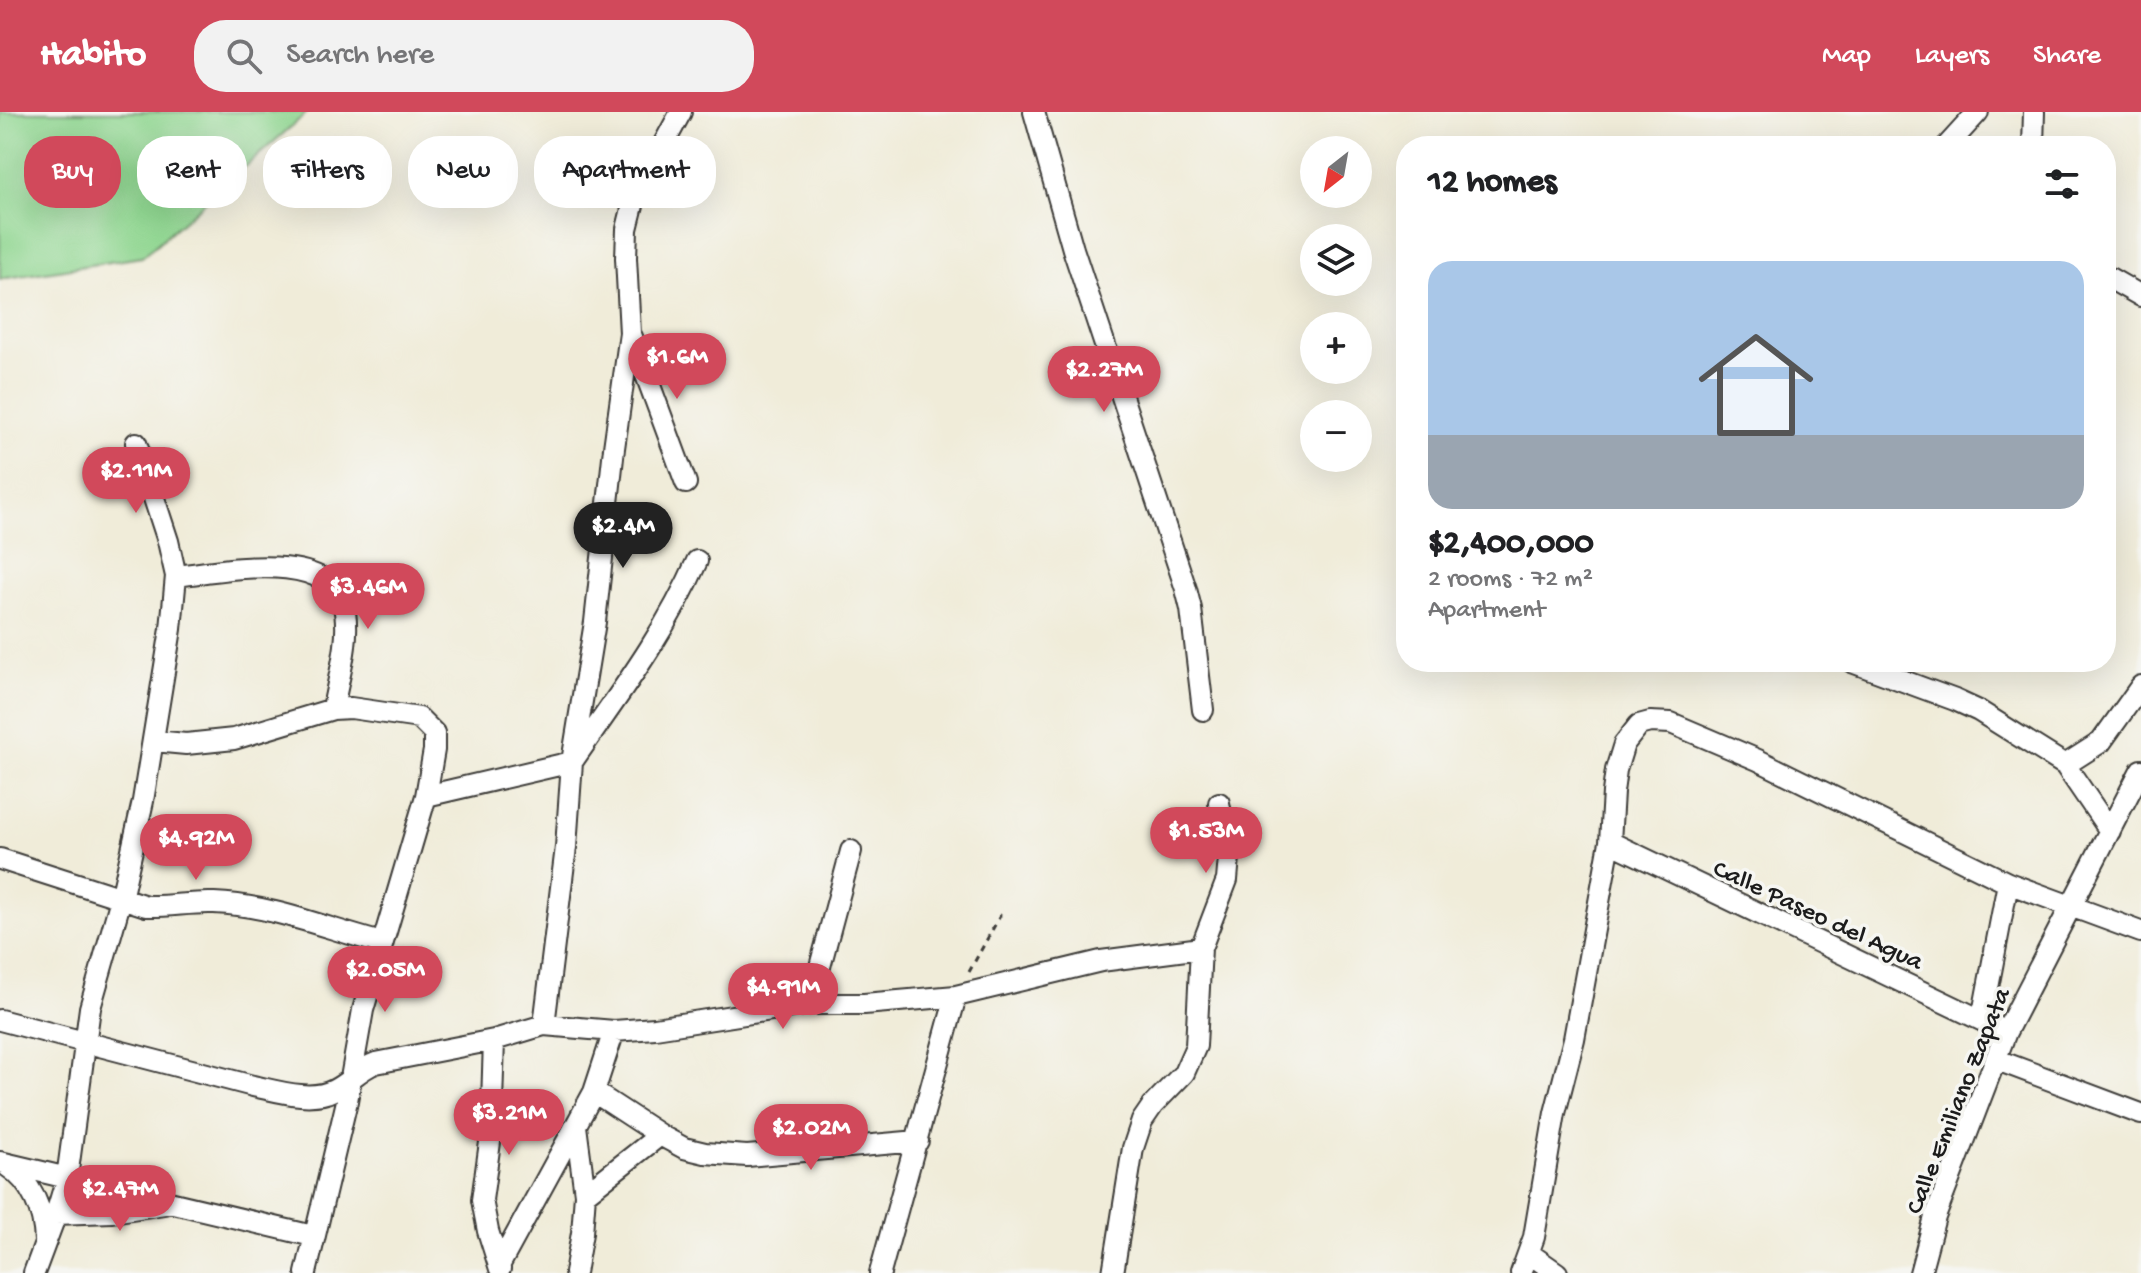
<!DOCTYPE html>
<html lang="en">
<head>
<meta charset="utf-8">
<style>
	body { margin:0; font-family:"Gochi Hand",sans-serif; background:#f2f2f2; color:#202124; height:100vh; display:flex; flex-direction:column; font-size:30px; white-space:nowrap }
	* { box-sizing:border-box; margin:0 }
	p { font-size:26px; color:#757577 }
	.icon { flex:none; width:44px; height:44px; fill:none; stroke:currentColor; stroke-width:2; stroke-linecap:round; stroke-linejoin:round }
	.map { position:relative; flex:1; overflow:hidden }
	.side { position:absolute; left:1396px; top:24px; width:720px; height:536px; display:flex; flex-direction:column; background:#fff; border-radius:32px; box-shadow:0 8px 32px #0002 }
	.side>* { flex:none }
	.banner { position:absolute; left:24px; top:24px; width:760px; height:72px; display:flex; gap:16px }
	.needle { width:52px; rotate:211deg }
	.controls { position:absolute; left:1300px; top:24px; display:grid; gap:16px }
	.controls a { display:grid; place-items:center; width:72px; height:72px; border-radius:50%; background:#fff; box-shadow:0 8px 32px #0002; font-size:40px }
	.price { position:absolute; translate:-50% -68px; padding:0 18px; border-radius:28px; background:#d1495b; color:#fff; font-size:26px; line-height:52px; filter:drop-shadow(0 2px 4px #0008) }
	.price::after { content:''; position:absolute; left:50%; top:48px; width:24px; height:18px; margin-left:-12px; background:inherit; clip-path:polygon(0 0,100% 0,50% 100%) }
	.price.on { background:#222; color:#fff }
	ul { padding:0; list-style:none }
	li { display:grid; align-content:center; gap:16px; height:424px; padding:0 32px }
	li+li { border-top:2px solid #e0e0e0 }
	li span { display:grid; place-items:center; height:248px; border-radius:24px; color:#555 }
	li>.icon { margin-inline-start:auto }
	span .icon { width:144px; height:144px; fill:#fffc; stroke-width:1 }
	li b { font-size:34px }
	h2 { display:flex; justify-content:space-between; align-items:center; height:96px; padding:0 32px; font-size:34px }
	.pill { padding:0 28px; border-radius:32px; background:#fff; box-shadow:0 8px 32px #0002; font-size:28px; line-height:72px }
	.pill.on { background:#d1495b; color:#fff }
	header { display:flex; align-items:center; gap:48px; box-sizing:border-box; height:112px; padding:0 40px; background:#d1495b; color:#fff }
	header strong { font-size:38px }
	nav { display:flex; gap:44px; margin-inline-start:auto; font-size:28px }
	.search { width:560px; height:72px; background:#f2f2f2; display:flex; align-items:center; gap:20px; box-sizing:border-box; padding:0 28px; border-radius:32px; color:#757577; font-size:30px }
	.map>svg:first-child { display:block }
	.green { fill:#8fd690; stroke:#567956; stroke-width:2 }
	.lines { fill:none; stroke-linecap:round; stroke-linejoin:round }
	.street-casing { stroke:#3c3b38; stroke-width:24 }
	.path { stroke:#3c3b38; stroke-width:3; stroke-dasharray:6 6; stroke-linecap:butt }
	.street { stroke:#fff; stroke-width:20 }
	.labels { text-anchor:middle; stroke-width:7; stroke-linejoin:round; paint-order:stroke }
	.street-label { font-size:26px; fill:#1c1c1c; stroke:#f6f6f2 }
</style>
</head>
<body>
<header>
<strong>Habito</strong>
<div class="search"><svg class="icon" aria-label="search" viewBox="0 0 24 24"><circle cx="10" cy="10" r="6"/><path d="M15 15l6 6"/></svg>Search here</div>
<nav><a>Map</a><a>Layers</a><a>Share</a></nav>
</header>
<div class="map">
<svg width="2141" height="1161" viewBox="0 0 2141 1161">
	<rect width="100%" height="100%" fill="#f6f6f2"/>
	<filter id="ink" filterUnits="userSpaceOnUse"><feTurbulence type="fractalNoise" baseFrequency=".0125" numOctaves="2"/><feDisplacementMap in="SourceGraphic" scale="16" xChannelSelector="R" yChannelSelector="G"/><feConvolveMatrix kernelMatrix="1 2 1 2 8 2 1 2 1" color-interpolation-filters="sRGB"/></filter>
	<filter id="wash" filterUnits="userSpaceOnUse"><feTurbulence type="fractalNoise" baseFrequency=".006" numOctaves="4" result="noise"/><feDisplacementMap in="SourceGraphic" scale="32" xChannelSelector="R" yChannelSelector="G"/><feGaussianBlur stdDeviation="1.8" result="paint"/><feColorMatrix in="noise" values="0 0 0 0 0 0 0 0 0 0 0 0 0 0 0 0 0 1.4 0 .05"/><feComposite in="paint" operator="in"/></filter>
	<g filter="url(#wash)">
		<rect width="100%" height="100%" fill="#f0ecd9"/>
		<path class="green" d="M0 0H308L142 145 0 167Z"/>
	</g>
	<g filter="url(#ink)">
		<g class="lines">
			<defs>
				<path id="street" d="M1034 0 1073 137 1186 477 1191 497 1203 598
					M1947 34 1978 0
					M2033 34 2034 0
					M2106 164 2141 184
					M632 225 686 371
					M176 464C221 459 335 434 345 500 350 531 338 566 333 597
					M1852 550 1955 588 1979 599 2065 653 2110 719
					M154 629 186 632 234 627 333 597 351 596 419 606 434 621V638L426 684 363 898 347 989 306 1161
					M2065 653 2101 630 2141 574
					M426 684 572 650C617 585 665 522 697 449
					M1610 730 2006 920
					M0 747 146 794C169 795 191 790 214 791 272 793 327 817 382 831
					M810 892 851 739
					M1982 907 2008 771
					M0 908 253 974C277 979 311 990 334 978 350 970 359 957 376 951L494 928 544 913 614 919 655 916 810 892H864L956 884 1101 849 1201 836
					M544 913 566 735 572 650 595 510 614 336 630 221 626 146 627 117 633 93 643 70 681 0
					M494 928 491 1023 482 1088 488 1119 500 1157
					M1997 948 2141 1002
					M594 980 660 1023 684 1036 705 1041 747 1044 918 1029
					M0 1050 313 1124
					M7 1054C32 1070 44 1100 45 1129
					M585 1082 660 1023
					M56 1102 112 1100 164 1092
					M1530 1142 1557 1161
					M500 1152 594 980 614 919
					M34 1161 56 1102 67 1066 90 896 121 787 143 689 171 517 176 464 168 429 136 331
					M575 1161 582 1121 585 1082 576 1014
					M880 1161 956 884
					M1113 1161 1133 1036 1142 1009 1153 993 1184 961 1196 934 1201 836 1227 768 1229 745 1219 691
					M1521 1161 1534 1125 1555 1001 1574 927 1610 730 1613 680 1616 658 1624 632 1639 613 1650 610 1671 611 1758 648 2008 771 2141 820
					M1920 1161 1935 1105 2006 920 2141 658"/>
			</defs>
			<use href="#street" class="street-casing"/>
			<path class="path" d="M969 860 1002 800"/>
			<use href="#street" class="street"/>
		</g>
	</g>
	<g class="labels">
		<g class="street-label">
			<text transform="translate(1819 801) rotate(25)" y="9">Calle Paseo del Agua</text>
			<text transform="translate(1956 988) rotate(-68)" y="9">Calle Emiliano Zapata</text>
		</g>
	</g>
</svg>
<div class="controls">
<a><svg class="needle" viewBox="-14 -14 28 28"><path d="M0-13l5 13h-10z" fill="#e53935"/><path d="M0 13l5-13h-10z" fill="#757577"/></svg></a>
<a><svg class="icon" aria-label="layers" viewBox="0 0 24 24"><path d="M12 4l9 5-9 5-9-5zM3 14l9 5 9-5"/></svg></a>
<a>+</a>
<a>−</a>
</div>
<b class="price" style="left:677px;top:289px">$1.6M</b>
<b class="price" style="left:1104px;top:302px">$2.27M</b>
<b class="price" style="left:136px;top:403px">$2.11M</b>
<b class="price on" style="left:623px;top:458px">$2.4M</b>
<b class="price" style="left:368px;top:519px">$3.46M</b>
<b class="price" style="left:1206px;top:763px">$1.53M</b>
<b class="price" style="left:196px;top:770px">$4.92M</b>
<b class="price" style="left:385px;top:902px">$2.05M</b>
<b class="price" style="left:783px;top:919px">$4.91M</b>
<b class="price" style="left:509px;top:1045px">$3.21M</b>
<b class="price" style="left:811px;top:1060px">$2.02M</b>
<b class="price" style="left:120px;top:1121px">$2.47M</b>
<div class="banner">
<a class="pill on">Buy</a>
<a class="pill">Rent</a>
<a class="pill">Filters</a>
<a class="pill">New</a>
<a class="pill">Apartment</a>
</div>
<section class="side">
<h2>12 homes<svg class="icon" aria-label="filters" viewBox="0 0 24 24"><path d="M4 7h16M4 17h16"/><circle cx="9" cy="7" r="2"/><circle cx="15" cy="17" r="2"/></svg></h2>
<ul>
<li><span style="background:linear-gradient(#a9c7e8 70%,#9aa5b1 0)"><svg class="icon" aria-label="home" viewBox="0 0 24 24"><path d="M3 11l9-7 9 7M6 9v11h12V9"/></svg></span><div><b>$2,400,000</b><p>2 rooms · 72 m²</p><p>Apartment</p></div></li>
</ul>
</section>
</div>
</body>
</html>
